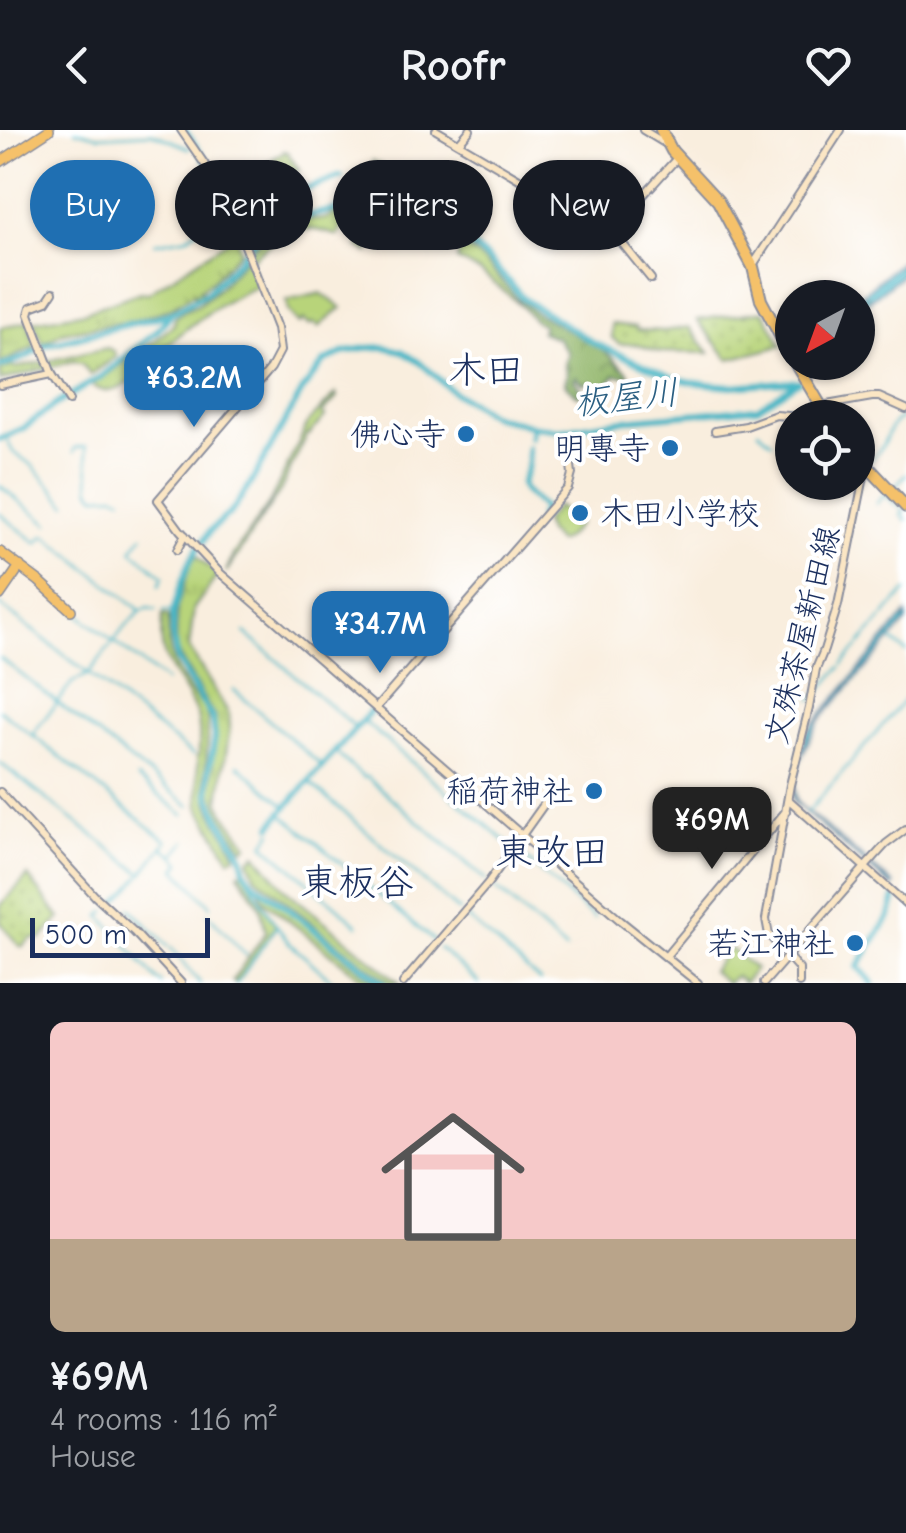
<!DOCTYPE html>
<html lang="en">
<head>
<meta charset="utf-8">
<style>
	body { margin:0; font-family:"Comic Neue","Klee One",sans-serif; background:#242831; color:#f1f3f6; height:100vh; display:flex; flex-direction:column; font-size:38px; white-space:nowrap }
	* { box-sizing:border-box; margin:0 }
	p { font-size:32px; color:#9ea1a6 }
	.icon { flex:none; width:55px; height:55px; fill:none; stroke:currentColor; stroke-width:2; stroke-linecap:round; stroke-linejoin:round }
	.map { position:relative; height:853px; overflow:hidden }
	.side { display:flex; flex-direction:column; background:#171b24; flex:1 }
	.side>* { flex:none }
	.banner { position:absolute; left:30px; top:30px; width:848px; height:90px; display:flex; gap:20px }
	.needle { width:65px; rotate:221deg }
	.controls { position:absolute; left:775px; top:150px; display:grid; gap:20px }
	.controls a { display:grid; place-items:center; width:100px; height:100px; border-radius:50%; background:#171b24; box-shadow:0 2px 8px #0004; font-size:50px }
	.scale { position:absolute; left:30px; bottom:25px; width:180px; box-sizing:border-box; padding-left:10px; border:5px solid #1b2f5e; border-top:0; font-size:28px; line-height:35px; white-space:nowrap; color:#1b2f5e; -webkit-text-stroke:8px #fff; paint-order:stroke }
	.price { position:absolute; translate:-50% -85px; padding:0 22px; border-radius:20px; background:#1f6fb2; color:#fff; font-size:32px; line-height:65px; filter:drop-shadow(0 2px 5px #0008) }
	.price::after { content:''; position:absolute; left:50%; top:60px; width:30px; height:22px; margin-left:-15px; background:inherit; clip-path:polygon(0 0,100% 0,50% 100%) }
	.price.on { background:#222; color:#fff }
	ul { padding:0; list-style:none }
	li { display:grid; align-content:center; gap:20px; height:530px; padding:0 50px }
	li+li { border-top:2px solid #363941 }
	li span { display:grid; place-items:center; height:310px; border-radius:15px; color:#555 }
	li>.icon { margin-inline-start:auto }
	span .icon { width:180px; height:180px; fill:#fffc; stroke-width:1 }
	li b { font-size:42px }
	.chip { padding:0 35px; border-radius:45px; background:#171b24; box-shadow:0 2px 8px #0004; font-size:35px; line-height:90px }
	.chip.on { background:#1f6fb2; color:#fff }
	header { display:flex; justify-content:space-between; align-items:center; height:130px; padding:0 50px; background:#171b24; font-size:45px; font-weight:800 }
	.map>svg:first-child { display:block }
	.grass { fill:url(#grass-tufts); stroke:#6a826c; stroke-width:2.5 }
	.forest { fill:url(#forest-crowns); stroke:#567264; stroke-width:2.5 }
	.park { fill:url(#park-dots); stroke:#6a826c; stroke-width:2.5 }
	.pitch { fill:#b8d47a; stroke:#6a826c; stroke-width:2.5 }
	.water { fill:url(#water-waves); stroke:#327392; stroke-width:2.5 }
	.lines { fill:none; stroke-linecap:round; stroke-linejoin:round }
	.stream { stroke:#4ab7c6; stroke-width:2.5 }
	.river { stroke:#4ab7c6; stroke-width:6 }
	.secondary-casing { stroke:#8a8e9e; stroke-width:10 }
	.primary-casing { stroke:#8a8e9e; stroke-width:12 }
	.highway-casing { stroke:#8a8e9e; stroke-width:14 }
	.secondary { stroke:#fbe6c4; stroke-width:6 }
	.primary { stroke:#f5c16b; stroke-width:9 }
	.highway { stroke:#f5c16b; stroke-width:10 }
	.poi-dot { fill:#1f6fb2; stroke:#fff; stroke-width:4 }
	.labels { text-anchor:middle; stroke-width:8; stroke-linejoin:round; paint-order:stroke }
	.poi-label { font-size:32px; fill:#1b2f5e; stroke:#fff; text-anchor:end }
	.street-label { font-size:32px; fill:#1b2f5e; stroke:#fff }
	.water-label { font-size:35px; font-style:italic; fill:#2b5f82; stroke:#fff }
	.quarter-label { font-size:38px; fill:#1b2f5e; stroke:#fff }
</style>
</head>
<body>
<header><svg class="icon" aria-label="back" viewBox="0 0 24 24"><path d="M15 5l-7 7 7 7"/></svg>Roofr<svg class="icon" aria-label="heart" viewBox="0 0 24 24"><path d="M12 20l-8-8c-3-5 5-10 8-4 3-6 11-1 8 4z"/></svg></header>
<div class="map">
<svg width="906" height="853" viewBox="0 0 906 853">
	<defs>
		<pattern id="grass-tufts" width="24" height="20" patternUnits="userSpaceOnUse" patternTransform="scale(2.5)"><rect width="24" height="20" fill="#b8d47a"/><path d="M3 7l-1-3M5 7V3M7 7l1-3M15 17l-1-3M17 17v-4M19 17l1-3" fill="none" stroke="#9eb66c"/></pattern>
		<pattern id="forest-crowns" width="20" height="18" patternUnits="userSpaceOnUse" patternTransform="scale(2.5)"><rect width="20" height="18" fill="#92b66a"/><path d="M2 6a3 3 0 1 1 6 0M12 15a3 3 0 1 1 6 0" fill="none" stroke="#76945a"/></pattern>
		<pattern id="park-dots" width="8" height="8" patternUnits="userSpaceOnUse" patternTransform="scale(2.5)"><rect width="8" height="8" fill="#b8d47a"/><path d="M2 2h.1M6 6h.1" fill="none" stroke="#9eb66c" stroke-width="1.8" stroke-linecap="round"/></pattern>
		<pattern id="water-waves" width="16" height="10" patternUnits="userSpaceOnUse" patternTransform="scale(2.5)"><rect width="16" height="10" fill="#4ab7c6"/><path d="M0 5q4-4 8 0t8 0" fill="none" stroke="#3d95a4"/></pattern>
	</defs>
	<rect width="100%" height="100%" fill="#fff"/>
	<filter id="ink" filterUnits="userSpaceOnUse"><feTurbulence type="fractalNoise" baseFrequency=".01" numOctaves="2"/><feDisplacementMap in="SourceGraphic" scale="20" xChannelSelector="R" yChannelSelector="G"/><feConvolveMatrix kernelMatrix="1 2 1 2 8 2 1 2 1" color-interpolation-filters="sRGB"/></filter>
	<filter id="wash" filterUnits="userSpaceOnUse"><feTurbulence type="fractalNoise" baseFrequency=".0048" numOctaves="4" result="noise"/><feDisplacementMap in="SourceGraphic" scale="40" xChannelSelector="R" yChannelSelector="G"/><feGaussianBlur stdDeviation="2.25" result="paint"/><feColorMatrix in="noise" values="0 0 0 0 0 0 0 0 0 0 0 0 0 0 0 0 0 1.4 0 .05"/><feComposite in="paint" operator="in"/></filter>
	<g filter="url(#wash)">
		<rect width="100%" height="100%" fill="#f9eede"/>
		<path class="grass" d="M373 31 457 76 421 64 376 59 374 57Z
			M349 81 366 83 370 81 381 85V101L368 122 359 117 367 100 344 94 337 106C298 90 282 102 252 129L250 122C260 106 287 93 305 90 318 89 326 92 335 82Z
			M236 105 240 121 212 151 199 160 202 162 207 160V164L203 168 195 170V163L170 179 132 191 63 202 43 213 33 191 85 182 140 162 148 163Z
			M448 111C487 123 491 143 518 169L516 171 482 143 457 130 460 118 447 115Z
			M247 127 258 156C223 170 189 195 161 221 148 233 137 250 120 258 110 263 101 262 92 255L155 211 174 194 175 188 183 181 198 175 219 158Z
			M321 163 342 178 319 197 314 193 309 195 304 190 299 194 288 182 286 171Z
			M28 191 35 216 0 234V198Z
			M107 218 114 221 116 227 90 245 82 234 73 231 0 251V240L12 236 15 238Z
			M336 264 337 268 322 283 325 286 309 305H307L280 361 226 442 233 425 270 372 309 291Z
			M197 426 218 445 194 478 189 518 229 584 230 597 219 670 223 681 248 715 243 719 220 685 211 662 215 588 176 520 177 478 191 433Z
			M163 485 169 486C166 520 172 539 194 566 199 572 205 576 207 585 211 613 201 642 208 671 213 691 230 706 236 726L230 729 199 677 197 626 199 625C199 612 201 598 197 586 182 544 154 537 163 485Z
			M256 724 287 761 400 853H391L328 806 256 747 249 730Z
			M243 740 276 796 236 853 232 851 266 802 260 776 239 743Z
			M256 754 377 853H368L265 772Z"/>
		<path class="forest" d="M518 169 535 182 605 221 628 242 629 246 616 245 601 260 593 252 583 254 576 247 574 250 585 264 578 266 565 254 567 244 564 234 568 223 557 208 541 202 543 195 535 191 516 171Z"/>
		<path class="park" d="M764 181 782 216 729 229 697 190Z
			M612 194 636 197 637 200 664 201 689 197 709 223 660 222 635 214H619L612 208Z
			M28 746 60 788 41 809 32 808 23 816H19L0 792V776Z"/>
		<path class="pitch" d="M284 21 287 22 299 40 286 49 292 60 273 68 258 40Z
			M557 376 578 394C573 400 568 409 558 412L547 402 544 392Z
			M728 819H731L755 839 744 853 735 846 727 853 712 841Z"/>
		<path class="water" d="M906 127V142L863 176 858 190V168Z
			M906 484V492L819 591C807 613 788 647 797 673L894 755 892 757 794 672 792 663 806 603Z"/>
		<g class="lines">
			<path class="stream" d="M75 0 98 6 152 3 189 18
				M237 78H239
				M155 113 188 107 216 83 223 81
				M758 300 772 312
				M5 306 13 322 32 335 67 374
				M778 315 787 322 792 316
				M74 322 75 318 86 316 91 360 97 366 116 365 122 368
				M867 331C892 317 881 295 906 286
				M0 356 49 394
				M895 357 906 344
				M884 365 904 381 901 385 906 390
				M876 374 885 364
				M0 384 37 413 45 405 140 480
				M143 405 132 420 163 446 159 456
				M0 475 193 625
				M164 481 173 482
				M75 482 165 551
				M245 503 356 598
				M892 510 906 522
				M860 514 906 461
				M0 528 141 638
				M843 534 858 517
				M234 560 322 636
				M812 570 841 537
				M0 580 167 711 142 744
				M363 591 510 715
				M35 606V601L72 553 88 544 125 497 141 481 148 478 156 480
				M335 622 364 648 367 647 486 750
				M0 633 140 742
				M238 635 287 677
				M143 639 190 676
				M137 648 184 685
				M309 652 459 781
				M808 682 906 568
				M281 683 434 811
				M272 702 264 714 358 795
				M162 717 174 725 186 711
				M516 720 594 788
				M174 725 181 733 176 739 211 776
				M248 748 270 786 289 813 335 853
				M492 755 566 820
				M129 759 140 746
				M112 776 127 761
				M130 778 168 816
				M106 781 101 786 155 848 162 853
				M208 784 246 825
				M465 786 540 851
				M171 818 200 853
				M439 818 479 853
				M237 853 276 797"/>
			<path class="river" d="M185 1 246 86 297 63 341 46
				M348 66 350 77
				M0 237 26 227 46 215 170 184 208 162 239 130 251 113 284 93 306 86 350 77 384 82 393 98 414 105 453 108 471 115 487 128 524 169 594 213 674 248 697 253 732 256 794 251
				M531 307 532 296
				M0 309 24 298 56 274 102 246 156 202 170 185
				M528 317V335L521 355 524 361 542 378 543 383 539 386
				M272 696 281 683 371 581
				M384 853 253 752 245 741 242 726 220 690 209 665V640L215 607 213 590 177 529 173 509V482L181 454 191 429 210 401 232 381 249 356 304 258 324 232 343 223 364 218 384 217 402 221 422 234 453 262 493 286 532 296 559 300 623 290 757 278 799 251
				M873 853 858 837 890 785 895 767"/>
		</g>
	</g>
	<g filter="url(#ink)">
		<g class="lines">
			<defs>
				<path id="secondary" d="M181 0 224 62 277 198 280 221 271 238 158 370 180 400 219 442 621 791 698 853
					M436 0 606 100 622 113 651 149
					M643 0 666 14
					M459 13 470 0
					M606 100 628 82 677 28
					M753 135 841 0
					M53 162 47 171 31 177 29 184 52 244 69 271
					M0 255 52 244
					M821 276 872 267H879L906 279
					M715 301 746 296 776 285 801 287
					M177 420 185 405
					M376 578 568 358 572 344 569 317
					M0 662 95 766 134 802 181 853
					M789 670 906 774
					M666 826 786 681
					M403 853 488 753 547 670
					M764 853 866 736 886 714 906 699
					M799 853V839L769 805 766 789 790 655 809 578 816 539 824 520 838 475 866 337"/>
				<path id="primary" d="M0 32 49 0
					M0 422 39 451 71 480
					M0 465 20 436"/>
				<path id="highway" d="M661 0 672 21 718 71 753 137 761 170 792 228
					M795 232 828 288
					M858 326 906 377"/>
			</defs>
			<use href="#secondary" class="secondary-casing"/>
			<use href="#primary" class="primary-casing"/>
			<use href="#highway" class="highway-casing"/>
			<use href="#secondary" class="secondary"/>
			<use href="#primary" class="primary"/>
			<use href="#highway" class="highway"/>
		</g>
	</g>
	<g class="poi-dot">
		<circle cx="466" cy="304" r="10"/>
		<circle cx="670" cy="318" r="10"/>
		<circle cx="580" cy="383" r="10"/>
		<circle cx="594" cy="661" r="10"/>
		<circle cx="855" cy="813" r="10"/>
	</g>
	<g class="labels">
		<g class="poi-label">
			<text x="446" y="315">佛心寺</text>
			<text x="650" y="329">明專寺</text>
			<text x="600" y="394" text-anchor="start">木田小学校</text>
			<text x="574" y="672">稲荷神社</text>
			<text x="835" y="824">若江神社</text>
		</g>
		<g class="street-label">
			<text transform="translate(802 505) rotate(-76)" y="11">文殊茶屋新田線</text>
		</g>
		<g class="water-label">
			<text transform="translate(626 267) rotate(-6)" y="12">板屋川</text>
		</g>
		<g class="quarter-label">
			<text x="486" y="253">木田</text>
			<text x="552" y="735">東改田</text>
			<text x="357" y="765">東板谷</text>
		</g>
	</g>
</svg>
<div class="controls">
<a><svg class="needle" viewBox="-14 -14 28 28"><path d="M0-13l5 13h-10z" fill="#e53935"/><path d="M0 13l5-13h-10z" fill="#9ea1a6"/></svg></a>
<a><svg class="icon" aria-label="locate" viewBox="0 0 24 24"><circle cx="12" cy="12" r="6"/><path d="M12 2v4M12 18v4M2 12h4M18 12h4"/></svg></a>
</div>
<div class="scale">500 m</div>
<b class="price" style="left:194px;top:300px">¥63.2M</b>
<b class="price" style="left:380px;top:546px">¥34.7M</b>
<b class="price on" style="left:712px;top:742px">¥69M</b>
<div class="banner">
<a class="chip on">Buy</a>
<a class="chip">Rent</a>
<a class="chip">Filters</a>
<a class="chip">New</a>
</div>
</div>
<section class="side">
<ul>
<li><span style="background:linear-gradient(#f6c9c9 70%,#b9a48a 0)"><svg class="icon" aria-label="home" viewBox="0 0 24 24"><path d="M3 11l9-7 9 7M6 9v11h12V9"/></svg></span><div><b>¥69M</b><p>4 rooms · 116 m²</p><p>House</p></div></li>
</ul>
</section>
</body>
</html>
